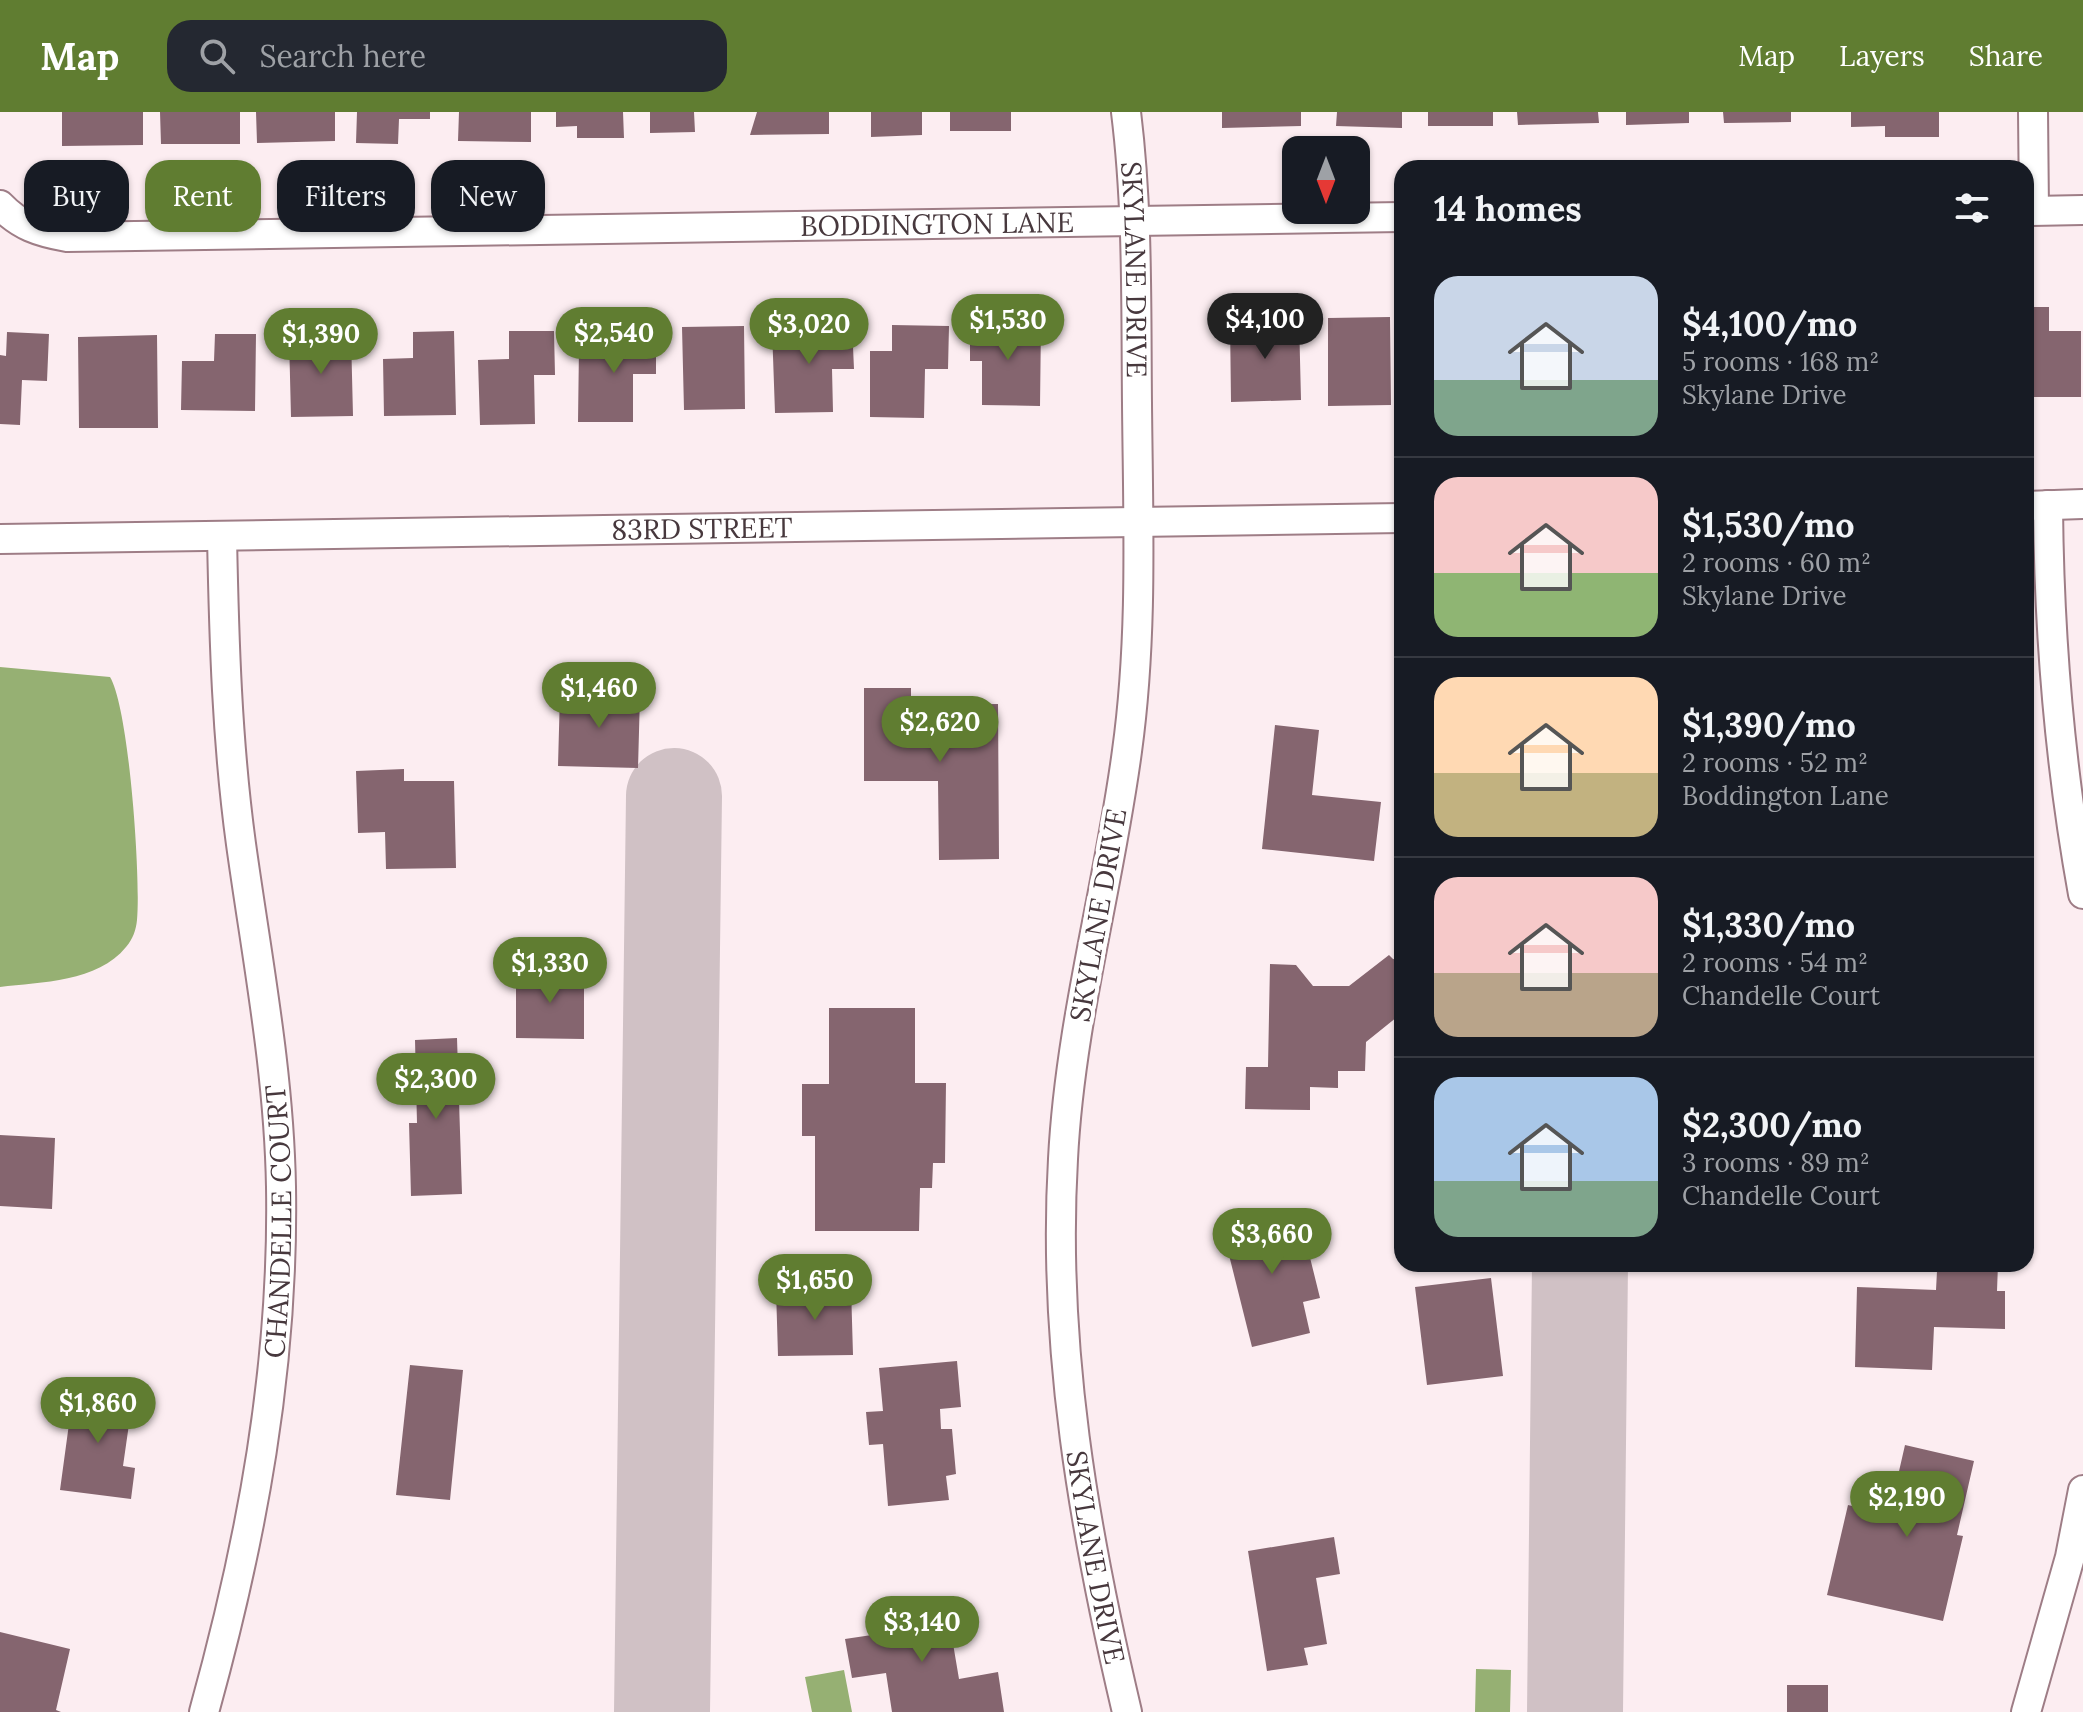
<!DOCTYPE html>
<html lang="en">
<head>
<meta charset="utf-8">
<style>
	body { margin:0; font-family:Lora,serif; background:#242831; color:#f1f3f6; height:100vh; display:flex; flex-direction:column; font-size:30px; white-space:nowrap }
	* { box-sizing:border-box; margin:0 }
	p { font-size:26px; color:#9ea1a6 }
	.icon { flex:none; width:44px; height:44px; fill:none; stroke:currentColor; stroke-width:2; stroke-linecap:round; stroke-linejoin:round }
	.map { position:relative; flex:1; overflow:hidden }
	.panel { position:absolute; left:1394px; top:48px; width:640px; height:1112px; display:flex; flex-direction:column; background:#171b24; border-radius:24px; box-shadow:0 2px 6px #0004 }
	.panel>* { flex:none }
	.banner { position:absolute; left:24px; top:48px; width:760px; height:72px; display:flex; gap:16px }
	.needle { width:52px; rotate:180deg }
	.tools { position:absolute; left:1282px; top:24px; display:grid; gap:16px }
	.tools a { display:grid; place-items:center; width:88px; height:88px; border-radius:16px; background:#171b24; box-shadow:0 2px 6px #0004; font-size:40px }
	.price { position:absolute; translate:-50% -68px; padding:0 18px; border-radius:28px; background:#607d31; color:#fff; font-size:26px; line-height:52px; filter:drop-shadow(0 2px 4px #0008) }
	.price::after { content:''; position:absolute; left:50%; top:48px; width:24px; height:18px; margin-left:-12px; background:inherit; clip-path:polygon(0 0,100% 0,50% 100%) }
	.price.active { background:#222; color:#fff }
	ul { padding:0; list-style:none }
	li { display:flex; align-items:center; gap:24px; height:200px; padding:0 40px }
	li+li { border-top:2px solid #363941 }
	li span { display:grid; place-items:center; flex:none; width:224px; height:160px; border-radius:24px; color:#555 }
	li>.icon { margin-inline-start:auto }
	span .icon { width:96px; height:96px; fill:#fffc; stroke-width:1 }
	li b { font-size:34px }
	h2 { display:flex; justify-content:space-between; align-items:center; height:96px; padding:0 40px; font-size:34px }
	.pill { padding:0 28px; border-radius:24px; background:#171b24; box-shadow:0 2px 6px #0004; font-size:28px; line-height:72px }
	.pill.active { background:#607d31; color:#fff }
	header { display:flex; align-items:center; gap:48px; box-sizing:border-box; height:112px; padding:0 40px; background:#607d31; color:#fff }
	header strong { font-size:38px }
	nav { display:flex; gap:44px; margin-inline-start:auto; font-size:28px }
	.search { width:560px; height:72px; background:#242831; display:flex; align-items:center; gap:20px; box-sizing:border-box; padding:0 28px; border-radius:24px; color:#9ea1a6; font-size:30px }
	.map>svg:first-child { display:block }
	.water { fill:#96b073 }
	.lines { fill:none; stroke-linecap:round; stroke-linejoin:round }
	.taxiway { stroke:#d0c1c5; stroke-width:96 }
	.building { fill:#85656f }
	.street-casing { stroke:#9e7d86; stroke-width:32 }
	.street { stroke:#fff; stroke-width:28 }
	.labels { text-anchor:middle; stroke-width:8; stroke-linejoin:round; paint-order:stroke }
	.street-label { font-size:28px; fill:#47383d; stroke:#fff }
</style>
</head>
<body>
<header>
<strong>Map</strong>
<div class="search"><svg class="icon" aria-label="search" viewBox="0 0 24 24"><circle cx="10" cy="10" r="6"/><path d="M15 15l6 6"/></svg>Search here</div>
<nav><a>Map</a><a>Layers</a><a>Share</a></nav>
</header>
<div class="map">
<svg width="2083" height="1600" viewBox="0 0 2083 1600">
	<rect width="100%" height="100%" fill="#fcedf1"/>
	<path class="water" d="M0 555 110 565C129 596 141 766 137 808 136 818 133 827 126 835 98 870 41 870 0 875Z
		M1476 1557 1511 1558 1510 1600H1475Z
		M844 1558 852 1600H812L805 1565Z"/>
	<g class="lines">
		<path class="taxiway" d="M662 1600 674 684
			M1575 1600 1580 1152"/>
	</g>
	<path class="building" d="M62 0H143V33L62 34Z
		M160 0H240V32H161Z
		M256 0H335V29L257 31Z
		M357 0H430V7H399L398 32 356 31Z
		M459 0H531V30L458 29Z
		M556 0H623L624 26H577V14L556 15Z
		M650 0H694L695 20 650 21Z
		M757 0H829V22L750 23Z
		M871 0H922V23L871 25Z
		M950 0H1011V19H950Z
		M1222 0H1301V14L1222 16Z
		M1337 0H1402V16L1336 14Z
		M1428 0H1493V14H1428Z
		M1517 0H1598L1599 11 1518 13Z
		M1626 0H1689V11L1626 13Z
		M1723 0H1791V10L1724 11Z
		M1851 0H1939V25H1885V14L1851 15Z
		M2026 195H2049V219H2081V285H2026Z
		M1390 205 1391 293 1328 294V206Z
		M1299 207 1301 288 1231 290 1230 209Z
		M970 210H1041L1040 294 982 293V249H970Z
		M852 213 854 257H832L833 300 775 301 772 216Z
		M892 213 949 214 948 257H925L924 306 870 305V239H892Z
		M744 214 745 297 684 298 682 215Z
		M610 218H656V262H633V310H578L579 235H610Z
		M454 219 456 303 384 304 383 247 413 246V220Z
		M509 219H554L555 263H534L535 312 480 313 478 248 509 247Z
		M7 220 49 222 47 269 22 268 20 313 0 312V243L6 244Z
		M215 222H256L255 299 181 298 182 249H214Z
		M157 223 158 316H79L78 225Z
		M351 223 353 304 291 305 289 225Z
		M864 576H911V593L998 592 999 747 939 748 938 669H864Z
		M560 581 640 583 638 656 558 654Z
		M1275 613 1319 618 1312 683 1381 690 1374 749 1262 737Z
		M404 657V669H454L456 756 386 757 385 720 358 721 356 659Z
		M1389 843 1393 847 1402 848V874L1397 878 1402 884V901L1366 930 1365 959H1338V976L1310 975V998L1245 997 1246 955H1268L1270 852 1296 853 1313 874H1349Z
		M516 859H584V927L516 926Z
		M829 896H915V971H946L945 1051H933L932 1076H920L919 1119H815V1024H802V972H829Z
		M457 926 462 1082 411 1084 409 1011H417L415 928Z
		M0 1023 55 1026 52 1097 0 1094Z
		M1298 1097 1320 1186 1303 1190 1310 1221 1252 1235 1222 1115Z
		M1918 1152H1998L1997 1179H2005V1217L1934 1215 1932 1258 1855 1255 1857 1175 1936 1178 1937 1159 1918 1158Z
		M1491 1166 1503 1264 1427 1273 1415 1175Z
		M851 1175 853 1243 778 1244 776 1177Z
		M957 1249 961 1295 940 1297 941 1317H952L956 1362 946 1364 949 1388 888 1394 883 1332 869 1333 866 1300 883 1299 879 1256Z
		M410 1253 463 1258 450 1388 396 1383Z
		M74 1275 133 1284 123 1354 135 1356 131 1387 60 1378Z
		M1905 1333 1974 1349 1957 1423 1963 1424 1943 1509 1827 1483 1848 1393 1889 1403Z
		M1334 1425 1340 1462 1316 1466 1327 1532 1304 1536 1308 1553 1267 1559 1248 1439Z
		M946 1490 959 1567 998 1560 1004 1600H892L886 1561 852 1566 845 1527 885 1521 881 1500Z
		M0 1520 70 1537 56 1598 61 1600H0Z
		M1787 1573H1828V1600H1787Z"/>
	<g class="lines">
		<defs>
			<g id="street">
				<path id="s1" d="M1126 0C1138 96 1136 194 1137 291 1138 408 1143 523 1127 639 1109 775 1070 909 1063 1047 1052 1235 1084 1418 1127 1600"/>
				<path d="M2033 0 2034 98"/>
				<path id="s2" d="M0 93C20 114 39 120 67 125L1402 105"/>
				<path d="M2026 99 2083 98"/>
				<path d="M2048 393C2049 523 2060 655 2083 782"/>
				<path d="M2026 394 2083 392"/>
				<path id="s3" d="M0 427 1402 406"/>
				<path id="s4" d="M204 1600C252 1427 284 1255 281 1075 279 959 257 847 241 732 227 630 224 527 222 424"/>
				<path d="M2026 1600 2070 1445 2083 1378"/>
			</g>
		</defs>
		<use href="#street" class="street-casing"/>
		<use href="#street" class="street"/>
	</g>
	<g class="labels">
		<g class="street-label">
			<text dy="10" stroke="none"><textPath href="#s2" startOffset="946">BODDINGTON LANE</textPath></text>
			<text dy="10" stroke="none"><textPath href="#s1" startOffset="158">SKYLANE DRIVE</textPath></text>
			<text dy="10" stroke="none"><textPath href="#s3" startOffset="702">83RD STREET</textPath></text>
			<text transform="translate(1098 803) rotate(-80)" y="10">SKYLANE DRIVE</text>
			<text dy="10" stroke="none"><textPath href="#s4" startOffset="498">CHANDELLE COURT</textPath></text>
			<text dy="10" stroke="none"><textPath href="#s1" startOffset="1454">SKYLANE DRIVE</textPath></text>
		</g>
	</g>
</svg>
<div class="tools">
<a><svg class="needle" viewBox="-14 -14 28 28"><path d="M0-13l5 13h-10z" fill="#e53935"/><path d="M0 13l5-13h-10z" fill="#9ea1a6"/></svg></a>
</div>
<b class="price active" style="left:1265px;top:249px">$4,100</b>
<b class="price" style="left:1008px;top:250px">$1,530</b>
<b class="price" style="left:809px;top:254px">$3,020</b>
<b class="price" style="left:614px;top:263px">$2,540</b>
<b class="price" style="left:321px;top:264px">$1,390</b>
<b class="price" style="left:599px;top:618px">$1,460</b>
<b class="price" style="left:940px;top:652px">$2,620</b>
<b class="price" style="left:550px;top:893px">$1,330</b>
<b class="price" style="left:436px;top:1009px">$2,300</b>
<b class="price" style="left:1272px;top:1164px">$3,660</b>
<b class="price" style="left:815px;top:1210px">$1,650</b>
<b class="price" style="left:98px;top:1333px">$1,860</b>
<b class="price" style="left:1907px;top:1427px">$2,190</b>
<b class="price" style="left:922px;top:1552px">$3,140</b>
<div class="banner">
<a class="pill">Buy</a>
<a class="pill active">Rent</a>
<a class="pill">Filters</a>
<a class="pill">New</a>
</div>
<section class="panel">
<h2>14 homes<svg class="icon" aria-label="filters" viewBox="0 0 24 24"><path d="M4 7h16M4 17h16"/><circle cx="9" cy="7" r="2"/><circle cx="15" cy="17" r="2"/></svg></h2>
<ul>
<li><span style="background:linear-gradient(#c9d6e8 65%,#7fa58c 0)"><svg class="icon" aria-label="home" viewBox="0 0 24 24"><path d="M3 11l9-7 9 7M6 9v11h12V9"/></svg></span><div><b>$4,100/mo</b><p>5 rooms · 168 m²</p><p>Skylane Drive</p></div></li>
<li><span style="background:linear-gradient(#f6c9c9 60%,#8fb573 0)"><svg class="icon" aria-label="home" viewBox="0 0 24 24"><path d="M3 11l9-7 9 7M6 9v11h12V9"/></svg></span><div><b>$1,530/mo</b><p>2 rooms · 60 m²</p><p>Skylane Drive</p></div></li>
<li><span style="background:linear-gradient(#ffd9b3 60%,#c2b280 0)"><svg class="icon" aria-label="home" viewBox="0 0 24 24"><path d="M3 11l9-7 9 7M6 9v11h12V9"/></svg></span><div><b>$1,390/mo</b><p>2 rooms · 52 m²</p><p>Boddington Lane</p></div></li>
<li><span style="background:linear-gradient(#f6c9c9 60%,#b9a48a 0)"><svg class="icon" aria-label="home" viewBox="0 0 24 24"><path d="M3 11l9-7 9 7M6 9v11h12V9"/></svg></span><div><b>$1,330/mo</b><p>2 rooms · 54 m²</p><p>Chandelle Court</p></div></li>
<li><span style="background:linear-gradient(#a9c7e8 65%,#7fa58c 0)"><svg class="icon" aria-label="home" viewBox="0 0 24 24"><path d="M3 11l9-7 9 7M6 9v11h12V9"/></svg></span><div><b>$2,300/mo</b><p>3 rooms · 89 m²</p><p>Chandelle Court</p></div></li>
</ul>
</section>
</div>
</body>
</html>
